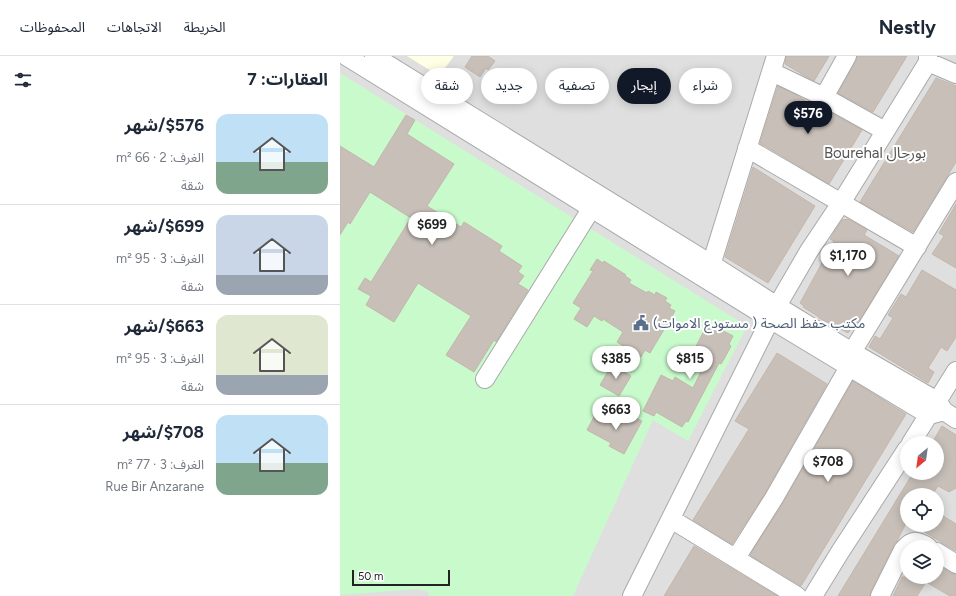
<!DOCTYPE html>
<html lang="ar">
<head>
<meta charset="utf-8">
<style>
	body { margin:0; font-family:Figtree,"Noto Sans Arabic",sans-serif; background:#f6f6f7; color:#1f2937; direction:rtl; height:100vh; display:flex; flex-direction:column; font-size:15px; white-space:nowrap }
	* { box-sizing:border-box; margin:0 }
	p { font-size:13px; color:#747a83 }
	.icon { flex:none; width:22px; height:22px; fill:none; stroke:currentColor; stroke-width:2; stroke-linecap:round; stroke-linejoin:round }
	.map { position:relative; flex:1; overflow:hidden; direction:ltr }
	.sheet { display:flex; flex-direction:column; background:#fff; width:340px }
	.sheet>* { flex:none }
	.hud { position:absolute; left:12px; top:12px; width:380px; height:36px; direction:rtl; display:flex; gap:8px }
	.needle { width:26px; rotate:209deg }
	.controls { position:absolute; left:560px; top:380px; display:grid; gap:8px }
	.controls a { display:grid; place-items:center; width:44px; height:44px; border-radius:50%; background:#fff; box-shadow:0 2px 10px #0003; font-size:20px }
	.scale { position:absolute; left:12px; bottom:10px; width:98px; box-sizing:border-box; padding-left:4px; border:2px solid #222; border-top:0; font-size:11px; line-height:14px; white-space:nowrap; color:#222; -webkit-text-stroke:3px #fff; paint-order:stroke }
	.price { position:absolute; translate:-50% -34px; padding:0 9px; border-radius:14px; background:#fff; color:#222; font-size:13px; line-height:26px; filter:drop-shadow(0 1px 2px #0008) }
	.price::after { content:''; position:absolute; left:50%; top:24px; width:12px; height:9px; margin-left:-6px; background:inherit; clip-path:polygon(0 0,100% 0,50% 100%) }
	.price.selected { background:#111827; color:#fff }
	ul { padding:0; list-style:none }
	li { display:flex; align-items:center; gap:12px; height:100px; padding:0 12px }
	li+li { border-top:1px solid #e0e1e3 }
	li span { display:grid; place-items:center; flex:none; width:112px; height:80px; border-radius:12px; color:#555 }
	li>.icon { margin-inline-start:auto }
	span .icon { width:48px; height:48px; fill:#fffc; stroke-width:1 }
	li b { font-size:17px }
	h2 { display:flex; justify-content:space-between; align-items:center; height:48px; padding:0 12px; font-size:17px }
	.tag { padding:0 14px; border-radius:18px; background:#fff; box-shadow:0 2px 10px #0003; font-size:14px; line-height:36px }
	.tag.selected { background:#111827; color:#fff }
	header { display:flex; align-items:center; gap:24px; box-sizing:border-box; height:56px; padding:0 20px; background:#fff; border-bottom:1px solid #e0e1e3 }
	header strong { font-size:19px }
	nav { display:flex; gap:22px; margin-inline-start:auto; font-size:14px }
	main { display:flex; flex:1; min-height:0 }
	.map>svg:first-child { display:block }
	.residential { fill:#e0dfdf; fill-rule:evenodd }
	.education { fill:#ffffe5 }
	.park { fill:#c8facc }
	.building { fill:#c7bfb8; stroke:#c4b6ab }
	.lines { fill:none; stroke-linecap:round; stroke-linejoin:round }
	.minor-casing { stroke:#a9a9a9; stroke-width:20 }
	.minor { stroke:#fff; stroke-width:18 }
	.labels { text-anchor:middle; stroke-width:4; stroke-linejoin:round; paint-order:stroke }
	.service-label { font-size:14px; fill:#4e5e75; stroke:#fff; text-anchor:start }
	.neighbourhood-label { font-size:15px; fill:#555; stroke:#fff }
</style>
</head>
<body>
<header>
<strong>Nestly</strong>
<nav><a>الخريطة</a><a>الاتجاهات</a><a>المحفوظات</a></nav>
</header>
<main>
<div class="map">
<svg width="616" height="540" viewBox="0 0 616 540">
	<rect width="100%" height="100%" fill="#f2efe9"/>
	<path class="residential" d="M0 0H616V540H0ZM567 387H597V417H567ZM567 439H597V469H567ZM567 491H597V521H567Z"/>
	<path class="education" d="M67 0H114L99 20Z"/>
	<path class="park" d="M0 17 407 270 348 385 313 364 233 540H89L88 536 78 533 0 539Z"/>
	<path class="building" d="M132 0H148L155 5 148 14 146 12 140 21 125 11Z
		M446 0H489L474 25 465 20 445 8Z
		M517 0H567L533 56 498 37 516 5Z
		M596 22 616 30V106L573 176 520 146Z
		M438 30 455 38 481 55 482 52 522 74 489 128 420 87Z
		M66 59 75 64 67 78 114 108 87 150 121 171 124 166 162 190 159 195 182 210 178 216 184 220 178 228 188 234 156 286 154 284 134 316 106 299 131 260 78 227 54 266 26 249 31 240 18 233 25 222 31 226 71 162 30 136 10 168 8 166 0 179V90L34 111Z
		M413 111 475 150 428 227 385 201Z
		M616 148V212L592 198 604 180 599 177Z
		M508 163 527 174 524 179 559 200 514 273 512 272 508 277 479 262V261L463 251 464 250 460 247 494 185 490 183 502 164Z
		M257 203 263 207 264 205 286 219 285 220 291 224 289 227 307 237 308 235 315 239 316 236 327 242 325 245 331 249 329 252 335 255 310 297 305 294 301 301 277 286 283 276 263 263 262 265 254 260 247 271 234 263 241 252 233 247 253 215 250 214Z
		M582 214 616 234V281L607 295 601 291 595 301 588 312 594 316 588 327 529 291 535 280 540 283 553 262 548 259 561 238 566 241Z
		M368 267 393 280 389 288 391 290 384 303 381 308 379 307 348 366 346 365 342 371 316 356 314 360 303 355 321 319 333 325 335 321 353 332 365 307 351 300Z
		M437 297 487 328 425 437 392 488 353 464 409 373 395 365Z
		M272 309 291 320 279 340 260 329Z
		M513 325 566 358 461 530 410 499 443 447Z
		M256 357 280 370 286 357 302 365 284 398 269 390 271 387 247 374Z
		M602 370 616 379V432L609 436 598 430 592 439H567V465L557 485 554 489 531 535 530 540H498L573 417H597V387H592Z
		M597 456 616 468V495L573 469H597Z
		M354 490 437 540H324Z
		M597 508 610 517 616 519V540H610L586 526 577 540H553L562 521H597Z"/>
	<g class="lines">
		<defs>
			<path id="minor" d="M6 0 430 263 589 359 604 355
				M34 0 371 208 437 250 512 296 597 345 604 355 616 363
				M588 6 616 18
				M432 16 484 41 545 75
				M484 41 507 0
				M407 92 577 191
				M368 219 436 0
				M512 296 616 126
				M145 323 258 142
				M571 387 616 315
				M331 463 457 540
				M597 496 616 508
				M396 502 434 442 509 311
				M292 540 437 250 469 195 501 147 588 6V0
				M473 540 500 496 567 393
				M540 540 563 494C572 483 577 484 588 491"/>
		</defs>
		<use href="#minor" class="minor-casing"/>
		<use href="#minor" class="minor"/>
	</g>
	<defs>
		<symbol id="civic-bare" viewBox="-9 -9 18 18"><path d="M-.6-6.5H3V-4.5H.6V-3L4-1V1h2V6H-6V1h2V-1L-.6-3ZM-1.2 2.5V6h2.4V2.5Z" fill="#5c6f8a" stroke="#fff" stroke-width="2.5" paint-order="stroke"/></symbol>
	</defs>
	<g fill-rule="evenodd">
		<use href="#civic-bare" x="290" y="256" width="22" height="22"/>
	</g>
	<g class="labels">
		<g class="service-label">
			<text x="313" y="272">مكتب حفظ الصحة ( مستودع الاموات)</text>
		</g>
		<g class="neighbourhood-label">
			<text x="535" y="102">Bourehal بورحال</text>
		</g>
	</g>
</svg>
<div class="controls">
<a><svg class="needle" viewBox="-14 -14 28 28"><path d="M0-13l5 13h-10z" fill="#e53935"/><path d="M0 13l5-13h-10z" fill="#747a83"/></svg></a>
<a><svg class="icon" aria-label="locate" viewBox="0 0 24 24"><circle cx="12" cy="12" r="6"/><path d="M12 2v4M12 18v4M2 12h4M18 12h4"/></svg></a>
<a><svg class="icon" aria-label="layers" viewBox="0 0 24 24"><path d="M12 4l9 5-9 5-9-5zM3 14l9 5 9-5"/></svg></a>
</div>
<div class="scale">50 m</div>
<b class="price selected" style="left:468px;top:79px">$576</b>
<b class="price" style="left:92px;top:190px">$699</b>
<b class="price" style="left:508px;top:221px">$1,170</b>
<b class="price" style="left:276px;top:324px">$385</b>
<b class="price" style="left:350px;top:324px">$815</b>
<b class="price" style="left:276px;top:375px">$663</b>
<b class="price" style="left:488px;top:427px">$708</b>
<div class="hud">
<a class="tag">شراء</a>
<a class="tag selected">إيجار</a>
<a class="tag">تصفية</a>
<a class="tag">جديد</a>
<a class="tag">شقة</a>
</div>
</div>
<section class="sheet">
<h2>العقارات: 7<svg class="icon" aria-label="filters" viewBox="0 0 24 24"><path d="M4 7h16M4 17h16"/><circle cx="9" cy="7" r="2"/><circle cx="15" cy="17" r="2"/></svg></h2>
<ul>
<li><span style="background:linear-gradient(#bfe0f5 60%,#7fa58c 0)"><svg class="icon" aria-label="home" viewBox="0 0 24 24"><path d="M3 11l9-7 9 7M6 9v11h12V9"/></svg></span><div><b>$576/شهر</b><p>الغرف: 2 · 66 m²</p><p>شقة</p></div></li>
<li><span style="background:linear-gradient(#c9d6e8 75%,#9aa5b1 0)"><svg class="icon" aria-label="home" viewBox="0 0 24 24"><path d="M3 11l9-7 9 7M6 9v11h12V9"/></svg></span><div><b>$699/شهر</b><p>الغرف: 3 · 95 m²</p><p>شقة</p></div></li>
<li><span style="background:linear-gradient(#dfe7d0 75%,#9aa5b1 0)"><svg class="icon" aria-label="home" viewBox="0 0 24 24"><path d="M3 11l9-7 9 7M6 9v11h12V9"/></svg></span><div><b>$663/شهر</b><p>الغرف: 3 · 95 m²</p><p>شقة</p></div></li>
<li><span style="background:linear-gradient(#bfe0f5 60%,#7fa58c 0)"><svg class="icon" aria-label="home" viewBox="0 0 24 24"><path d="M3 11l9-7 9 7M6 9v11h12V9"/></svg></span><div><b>$708/شهر</b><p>الغرف: 3 · 77 m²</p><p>Rue Bir Anzarane</p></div></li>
</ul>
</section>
</main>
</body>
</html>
